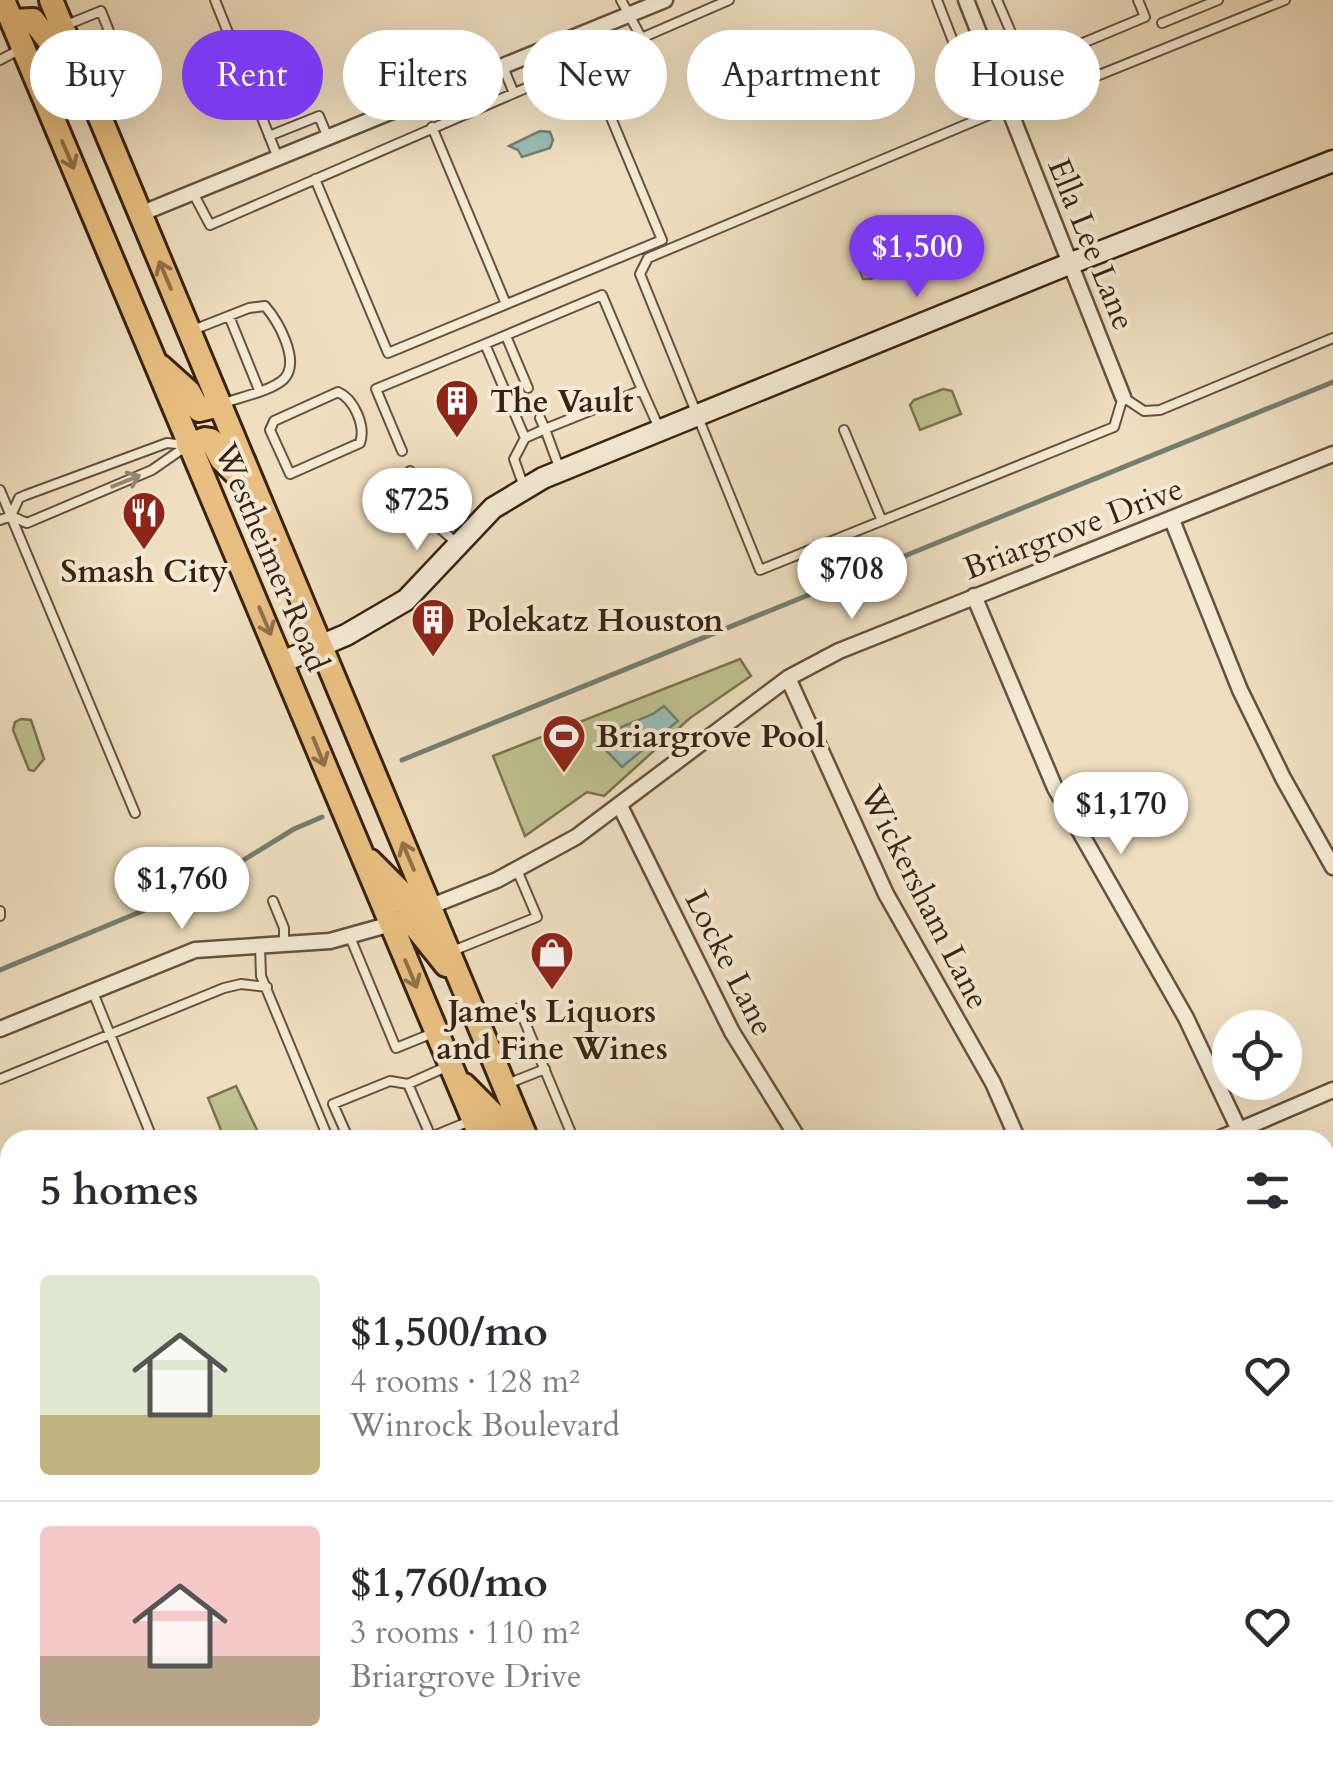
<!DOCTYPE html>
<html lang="en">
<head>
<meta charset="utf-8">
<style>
	body { margin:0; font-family:Cardo,serif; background:#f7f7f7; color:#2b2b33; height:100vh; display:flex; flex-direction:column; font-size:38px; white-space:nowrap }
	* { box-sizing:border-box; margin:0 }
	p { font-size:32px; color:#7c7c81 }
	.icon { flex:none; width:55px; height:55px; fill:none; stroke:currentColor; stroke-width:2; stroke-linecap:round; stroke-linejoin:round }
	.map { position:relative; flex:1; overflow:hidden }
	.side { position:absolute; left:0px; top:1130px; width:1335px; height:642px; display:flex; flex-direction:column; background:#fff; border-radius:30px 30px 0 0; box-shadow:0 10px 40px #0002 }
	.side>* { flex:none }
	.guide { position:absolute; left:30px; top:30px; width:1275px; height:90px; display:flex; gap:20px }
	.buttons { position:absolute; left:1212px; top:1010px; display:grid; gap:20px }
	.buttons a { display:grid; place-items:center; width:90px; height:90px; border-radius:50%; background:#fff; box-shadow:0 10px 40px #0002; font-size:50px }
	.price { position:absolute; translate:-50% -85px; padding:0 22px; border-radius:35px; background:#fff; color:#222; font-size:32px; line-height:65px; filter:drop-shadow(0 2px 5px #0008) }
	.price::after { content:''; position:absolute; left:50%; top:60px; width:30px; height:22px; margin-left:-15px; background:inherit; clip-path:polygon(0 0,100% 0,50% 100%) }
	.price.current { background:#7c3aed; color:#fff }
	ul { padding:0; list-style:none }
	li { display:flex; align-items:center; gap:30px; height:250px; padding:0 40px }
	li+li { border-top:2px solid #e1e1e2 }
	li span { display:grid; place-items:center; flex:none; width:280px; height:200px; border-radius:10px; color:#555 }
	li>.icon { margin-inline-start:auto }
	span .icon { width:120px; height:120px; fill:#fffc; stroke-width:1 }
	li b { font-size:42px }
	h2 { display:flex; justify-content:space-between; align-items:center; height:120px; padding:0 40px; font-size:42px }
	.chip { padding:0 35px; border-radius:45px; background:#fff; box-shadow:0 10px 40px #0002; font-size:35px; line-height:90px }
	.chip.current { background:#7c3aed; color:#fff }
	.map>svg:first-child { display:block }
	.green { fill:#bec08f; stroke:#7b7250; stroke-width:2.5 }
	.water { fill:#9abcb4; stroke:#737f73; stroke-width:2.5 }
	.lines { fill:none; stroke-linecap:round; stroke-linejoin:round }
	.stream { stroke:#737f73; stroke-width:5 }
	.lane-casing { stroke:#66523d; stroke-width:12 }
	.street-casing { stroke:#66523d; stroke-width:19 }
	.secondary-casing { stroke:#382312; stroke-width:25 }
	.primary-casing { stroke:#382312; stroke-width:28 }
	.path { stroke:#382312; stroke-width:2.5; stroke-dasharray:2.5 5; stroke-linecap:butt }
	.lane { stroke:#f5ead5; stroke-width:8 }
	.street { stroke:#f5ead5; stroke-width:14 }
	.secondary { stroke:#f5ead5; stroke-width:20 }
	.primary { stroke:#e8bf80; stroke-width:22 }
	.oneway { stroke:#907149 }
	.oneway2 { stroke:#968674 }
	.labels { text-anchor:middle; stroke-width:8; stroke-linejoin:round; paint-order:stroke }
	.street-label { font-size:32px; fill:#382312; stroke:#f5ead5 }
	.poi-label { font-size:32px; font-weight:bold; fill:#382312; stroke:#f5ead5; text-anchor:start }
</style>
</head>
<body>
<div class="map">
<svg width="1333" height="1771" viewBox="0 0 1333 1771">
	<rect width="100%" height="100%" fill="#efdebf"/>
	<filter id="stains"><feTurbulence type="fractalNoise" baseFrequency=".002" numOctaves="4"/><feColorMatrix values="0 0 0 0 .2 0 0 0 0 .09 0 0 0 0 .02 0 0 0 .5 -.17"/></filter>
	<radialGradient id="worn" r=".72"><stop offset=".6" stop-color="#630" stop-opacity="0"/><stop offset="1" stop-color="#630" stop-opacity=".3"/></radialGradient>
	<path class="green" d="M894 238 903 260C897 271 876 280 863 279L853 254Z
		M943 389 952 391 961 414 920 430 910 405 914 400Z
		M740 659 751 676 690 718 604 796 587 792 525 836 493 756Z
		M21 719 31 720 44 759 34 771 29 770 13 730 15 722Z
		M236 1086 258 1132 239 1140H225L208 1098Z"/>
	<path class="water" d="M540 131 550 132 553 140 550 148 522 157 518 150 509 146Z
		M664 706 678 721 622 767 604 748 607 733 653 714Z"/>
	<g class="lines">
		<path class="stream" d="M402 760 1333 382
			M0 970 198 888 294 829 322 817"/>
		<defs>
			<path id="lane" d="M215 0 278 158
				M621 0 641 37
				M937 0 963 67
				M997 0 1026 67
				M1162 23 1218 0
				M64 26 101 11 132 89 98 103
				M0 60 19 50
				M503 67 513 91
				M997 79 1145 17 1138 0
				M1008 107 648 258 640 274 760 570 1114 427 1123 397 1144 411 1160 410 1333 338
				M1010 111 1285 0
				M432 127 506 304
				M269 136 319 116 328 138
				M315 179 388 353 662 240 587 60
				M193 193 210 225 729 0
				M229 316 259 390
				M193 330 249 308 265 306C278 321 301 361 284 379 271 391 241 397 224 403
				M506 336 528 388
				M485 344 602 295 642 390
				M338 392C354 399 366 426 360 443L290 474 270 430 274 421Z
				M844 430 882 521
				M525 438 545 429 540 418
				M402 451 376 389 485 344 525 438 514 459 524 487
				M560 470 545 429 642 390 659 428
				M410 471 430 520 458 544
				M0 490 135 813
				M0 520 11 516 19 498 26 495 167 443 188 445 152 470 27 523 11 516
				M273 901 284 928V945
				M0 911V916
				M350 937 396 1048 433 1033
				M260 946 261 976 329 1140
				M450 952 537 917 517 870
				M92 990 153 1140
				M480 1024 519 1008 574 1140
				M0 1079 224 988 241 984 267 987
				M408 1084 431 1137 470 1121
				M507 1084 545 1069
				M349 1140 333 1104 390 1081 408 1084 446 1067
				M0 1197 10 1221
				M1325 1340 1333 1360
				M0 1414 10 1410
				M0 1466 10 1462
				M1325 1505 1333 1502
				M0 1547 10 1571
				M0 1624 10 1619
				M1325 1662 1333 1658
				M337 1762 340 1771
				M693 1762 697 1771
				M852 1762 860 1771
				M1067 1762 1075 1771
				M1230 1762 1234 1771
				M66 1771 86 1762
				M405 1771 425 1762
				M520 1771 540 1762
				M648 1771 669 1762
				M1016 1771 1035 1762"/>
			<path id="street" d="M966 0 1123 397
				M140 214 665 0
				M1172 520 1240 690 1283 778 1333 867
				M974 596 1055 788 1186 1018 1239 1130
				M788 678 886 894 993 1083 1018 1140
				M620 806 732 1032 799 1140
				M429 907 497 880 576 837 788 678 839 651 1333 454
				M0 1029 195 950 330 941 391 924
				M1216 1140 1333 1090
				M1325 1397 1333 1394
				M1325 1586 1333 1583
				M0 1652 10 1648
				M1325 1700 1333 1720
				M1325 1743 1333 1740
				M1258 1771 1279 1762"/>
			<path id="secondary" d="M282 662 346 635 406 600 493 508 543 478 1069 264 1333 161"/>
			<path id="primary" d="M3 0 482 1140
				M51 0 527 1140
				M12 21 33 20 70 68
				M160 366 189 392 199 410 220 405
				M188 445 205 439 211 440 221 459 251 488
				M370 861 399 890 407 905 429 907
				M391 924 409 922 414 925 446 965
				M464 1085 495 1116 504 1133 511 1136 524 1134
				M741 1762 745 1771
				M791 1762 795 1771"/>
		</defs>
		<use href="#lane" class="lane-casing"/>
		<use href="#street" class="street-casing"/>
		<use href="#secondary" class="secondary-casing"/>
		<use href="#primary" class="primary-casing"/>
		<path class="path" d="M0 1524 10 1520"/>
		<use href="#lane" class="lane"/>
		<use href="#street" class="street"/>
		<use href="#secondary" class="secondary"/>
		<use href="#primary" class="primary"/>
	</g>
	<defs><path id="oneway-shaft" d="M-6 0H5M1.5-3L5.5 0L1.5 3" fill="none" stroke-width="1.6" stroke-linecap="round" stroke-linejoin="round" transform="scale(2.5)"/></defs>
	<g class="oneway">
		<use href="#oneway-shaft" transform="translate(68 155) rotate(67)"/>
		<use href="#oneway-shaft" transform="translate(165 275) rotate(-113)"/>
		<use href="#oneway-shaft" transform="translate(265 621) rotate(67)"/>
		<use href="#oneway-shaft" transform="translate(319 752) rotate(68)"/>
		<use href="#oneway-shaft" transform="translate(408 856) rotate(-113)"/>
		<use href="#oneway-shaft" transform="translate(411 974) rotate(67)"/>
	</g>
	<use class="oneway2" href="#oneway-shaft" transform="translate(126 481) rotate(-22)"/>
	<defs>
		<symbol id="building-pin" viewBox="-11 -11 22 30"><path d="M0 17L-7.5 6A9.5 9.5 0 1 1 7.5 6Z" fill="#8f2418" stroke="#f5ead5"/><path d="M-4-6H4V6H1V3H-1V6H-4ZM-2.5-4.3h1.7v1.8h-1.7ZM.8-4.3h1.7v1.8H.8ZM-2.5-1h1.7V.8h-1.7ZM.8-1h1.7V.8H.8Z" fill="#fff"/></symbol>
		<symbol id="restaurant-pin" viewBox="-11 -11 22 30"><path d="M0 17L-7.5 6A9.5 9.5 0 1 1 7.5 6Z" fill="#8f2418" stroke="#f5ead5"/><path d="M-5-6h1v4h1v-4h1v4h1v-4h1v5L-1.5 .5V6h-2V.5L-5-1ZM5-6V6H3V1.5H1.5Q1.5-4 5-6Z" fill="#fff"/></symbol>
		<symbol id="stadium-pin" viewBox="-11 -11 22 30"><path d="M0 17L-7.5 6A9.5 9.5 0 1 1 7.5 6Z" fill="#8f2418" stroke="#f5ead5"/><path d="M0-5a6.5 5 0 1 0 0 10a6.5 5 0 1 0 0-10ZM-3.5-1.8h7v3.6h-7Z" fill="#fff"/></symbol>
		<symbol id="shop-pin" viewBox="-11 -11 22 30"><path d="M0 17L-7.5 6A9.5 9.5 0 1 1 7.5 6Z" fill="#8f2418" stroke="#f5ead5"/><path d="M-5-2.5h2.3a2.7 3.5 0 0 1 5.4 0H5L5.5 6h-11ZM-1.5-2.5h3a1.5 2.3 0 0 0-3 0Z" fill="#fff"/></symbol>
	</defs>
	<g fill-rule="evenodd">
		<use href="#building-pin" x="432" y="376" width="50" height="68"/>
		<use href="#restaurant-pin" x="119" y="488" width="50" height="68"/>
		<use href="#building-pin" x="408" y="595" width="50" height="68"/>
		<use href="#stadium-pin" x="539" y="711" width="50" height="68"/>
		<use href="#shop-pin" x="527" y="928" width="50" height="68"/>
	</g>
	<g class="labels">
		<g class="street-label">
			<text transform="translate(1092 244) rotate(68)" y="11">Ella Lee Lane</text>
			<text transform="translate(1073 528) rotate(-21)" y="11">Briargrove Drive</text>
			<text transform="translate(272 557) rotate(67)" y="11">Westheimer Road</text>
			<text transform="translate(925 897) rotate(63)" y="11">Wickersham Lane</text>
			<text transform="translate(730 963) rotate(63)" y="11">Locke Lane</text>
		</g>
		<g class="poi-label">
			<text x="490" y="412">The Vault</text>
			<text x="144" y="582" text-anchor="middle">Smash City</text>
			<text x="466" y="631">Polekatz Houston</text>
			<text x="596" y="747">Briargrove Pool</text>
			<text x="552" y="1022" text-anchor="middle">Jame's Liquors<tspan x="552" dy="37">and Fine Wines</tspan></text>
		</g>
	</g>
	<rect width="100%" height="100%" filter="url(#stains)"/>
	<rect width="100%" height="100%" fill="url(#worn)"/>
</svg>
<div class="buttons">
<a><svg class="icon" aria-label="locate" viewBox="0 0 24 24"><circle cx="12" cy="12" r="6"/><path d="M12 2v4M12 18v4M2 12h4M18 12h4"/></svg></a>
</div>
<b class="price current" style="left:917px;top:300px">$1,500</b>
<b class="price" style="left:417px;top:553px">$725</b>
<b class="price" style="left:852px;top:622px">$708</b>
<b class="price" style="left:1121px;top:857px">$1,170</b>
<b class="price" style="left:182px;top:932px">$1,760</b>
<div class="guide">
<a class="chip">Buy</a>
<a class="chip current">Rent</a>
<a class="chip">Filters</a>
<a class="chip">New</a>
<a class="chip">Apartment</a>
<a class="chip">House</a>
</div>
<section class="side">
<h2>5 homes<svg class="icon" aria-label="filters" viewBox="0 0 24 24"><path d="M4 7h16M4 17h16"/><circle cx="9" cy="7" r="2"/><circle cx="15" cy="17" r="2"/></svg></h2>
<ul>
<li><span style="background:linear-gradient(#dfe7d0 70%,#c2b280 0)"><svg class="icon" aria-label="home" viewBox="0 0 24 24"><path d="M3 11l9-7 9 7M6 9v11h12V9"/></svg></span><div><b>$1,500/mo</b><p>4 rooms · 128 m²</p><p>Winrock Boulevard</p></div><svg class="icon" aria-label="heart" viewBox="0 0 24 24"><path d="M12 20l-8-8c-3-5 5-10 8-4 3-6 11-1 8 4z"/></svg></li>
<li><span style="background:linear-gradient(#f6c9c9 65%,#b9a48a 0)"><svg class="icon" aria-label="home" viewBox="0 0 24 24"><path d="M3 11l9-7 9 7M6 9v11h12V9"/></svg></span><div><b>$1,760/mo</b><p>3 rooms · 110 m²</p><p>Briargrove Drive</p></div><svg class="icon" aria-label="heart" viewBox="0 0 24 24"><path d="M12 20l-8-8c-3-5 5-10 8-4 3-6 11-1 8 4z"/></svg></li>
</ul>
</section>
</div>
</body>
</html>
